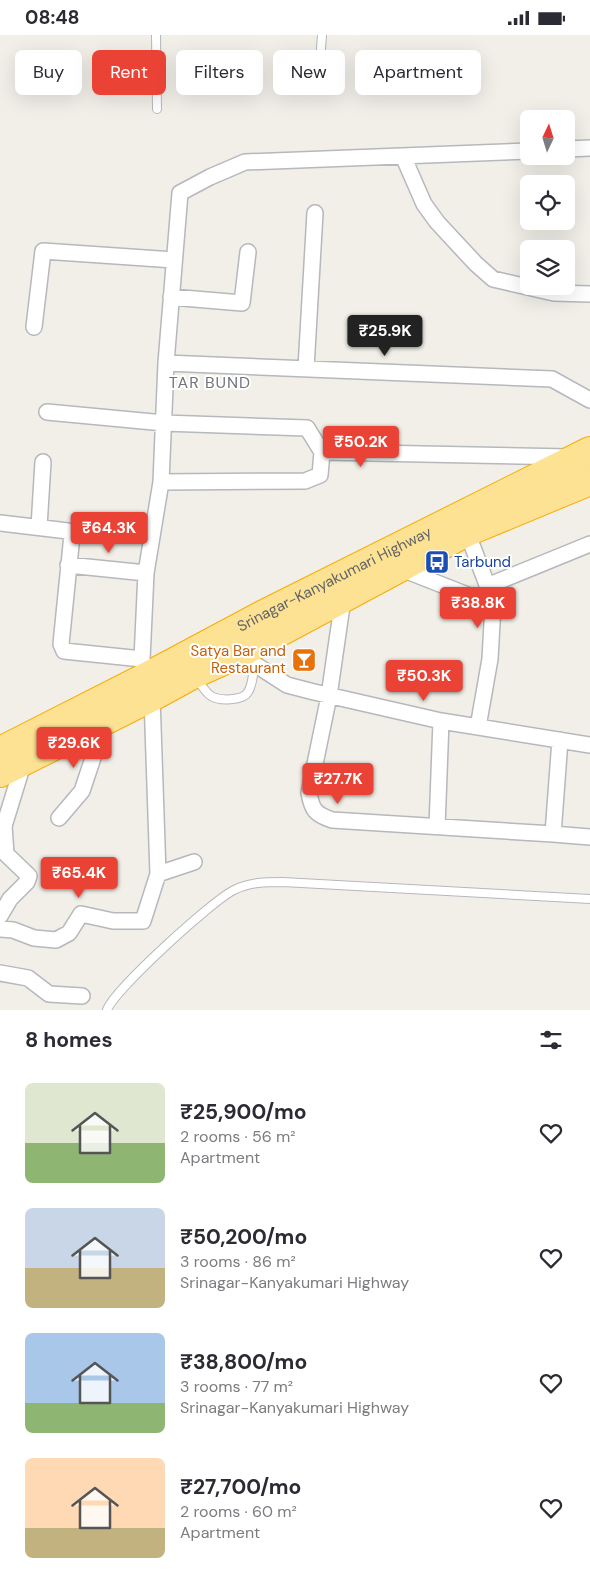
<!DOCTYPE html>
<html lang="en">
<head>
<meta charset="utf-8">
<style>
	body { margin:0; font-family:"DM Sans",sans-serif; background:#f7f7f7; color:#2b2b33; height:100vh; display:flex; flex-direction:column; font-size:19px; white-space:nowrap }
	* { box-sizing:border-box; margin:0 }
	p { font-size:16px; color:#7c7c81 }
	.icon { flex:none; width:28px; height:28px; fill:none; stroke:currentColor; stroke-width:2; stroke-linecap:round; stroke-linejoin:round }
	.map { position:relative; height:975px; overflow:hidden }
	.details { display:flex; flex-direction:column; background:#fff; flex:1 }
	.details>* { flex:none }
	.hud { position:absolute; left:15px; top:15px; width:560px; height:45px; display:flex; gap:10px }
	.needle { width:32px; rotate:4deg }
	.controls { position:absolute; left:520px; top:75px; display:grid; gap:10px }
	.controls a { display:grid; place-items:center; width:55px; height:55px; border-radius:8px; background:#fff; box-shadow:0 5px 20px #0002; font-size:25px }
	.price { position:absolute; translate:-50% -42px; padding:0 11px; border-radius:5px; background:#ea4335; color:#fff; font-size:16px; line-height:32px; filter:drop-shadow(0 1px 2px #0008) }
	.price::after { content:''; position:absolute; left:50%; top:30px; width:15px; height:11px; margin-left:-8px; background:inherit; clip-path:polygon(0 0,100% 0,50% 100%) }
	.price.on { background:#222; color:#fff }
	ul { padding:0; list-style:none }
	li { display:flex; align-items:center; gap:15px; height:125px; padding:0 25px }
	li span { display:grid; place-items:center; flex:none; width:140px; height:100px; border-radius:8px; color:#555 }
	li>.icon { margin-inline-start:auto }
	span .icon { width:60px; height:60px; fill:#fffc; stroke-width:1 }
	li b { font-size:21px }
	h2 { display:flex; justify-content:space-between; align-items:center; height:60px; padding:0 25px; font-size:21px }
	.tag { padding:0 18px; border-radius:8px; background:#fff; box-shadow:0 5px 20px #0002; font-size:18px; line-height:45px }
	.tag.on { background:#ea4335; color:#fff }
	.status { display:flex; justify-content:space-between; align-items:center; height:35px; padding:0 25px; background:#fff; direction:ltr }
	.status svg { height:14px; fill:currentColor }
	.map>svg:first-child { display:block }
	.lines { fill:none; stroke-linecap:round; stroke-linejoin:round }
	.lane-casing { stroke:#b5b8bc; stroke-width:10 }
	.street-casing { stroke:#b5b8bc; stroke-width:18 }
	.highway-casing { stroke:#f9ab00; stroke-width:30 }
	.lane { stroke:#fff; stroke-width:8 }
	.street { stroke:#fff; stroke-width:15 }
	.highway { stroke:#fde293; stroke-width:28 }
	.labels { text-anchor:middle; stroke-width:4; stroke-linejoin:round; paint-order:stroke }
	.transit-label { font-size:15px; fill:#164399; stroke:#fff; text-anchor:start }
	.street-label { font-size:15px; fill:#5f6368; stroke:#fff }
	.food-label { font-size:15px; fill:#c56008; stroke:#fff; text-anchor:end }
	.neighbourhood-label { font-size:16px; letter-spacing:1px; fill:#70757a; stroke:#fff }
</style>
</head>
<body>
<div class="status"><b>08:48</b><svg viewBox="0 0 49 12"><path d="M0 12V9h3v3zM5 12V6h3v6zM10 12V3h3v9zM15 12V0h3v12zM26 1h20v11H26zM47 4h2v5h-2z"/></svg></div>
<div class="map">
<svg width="590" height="975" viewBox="0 0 590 975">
	<rect width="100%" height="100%" fill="#f1efe8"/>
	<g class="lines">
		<defs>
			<path id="lane" d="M156 0 157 74
				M318 52 322 0
				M196 642C200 648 204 656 211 661 219 666 243 666 248 657 253 649 253 639 254 630
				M107 975C114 955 213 865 234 855 250 847 266 847 283 847L590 864"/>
			<path id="street" d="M566 114 590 113
				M403 121 424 169 437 187 476 229 493 244 554 258 590 259
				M171 262 242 268 248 217
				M34 292 43 216 174 225
				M166 328 552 344 590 365
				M306 333 315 178
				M47 377 164 388 307 393 322 417
				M161 447 305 446 320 440 322 417 568 422
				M0 488 68 496 72 500 61 609 64 616 142 624
				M39 492 43 427
				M467 497 486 547 493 570 490 624 478 692
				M68 530 146 538
				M399 533 493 570
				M487 551 590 509
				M343 564 329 661 309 758C312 775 315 779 332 785L553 799
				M239 619 287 650 314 657 441 686 590 710
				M146 642 142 624 146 538 161 447 166 328 180 158 210 142 245 127 529 116
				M152 662 158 839 194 827
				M560 705 553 799 590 802
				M59 783 82 756 94 720 99 689
				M437 792 441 686
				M0 881 10 864 27 847 29 841 6 819 4 791 24 726
				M0 894 13 895 34 903 56 905 69 898 81 879 113 886H143L158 839
				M0 938 28 943 49 959 82 961"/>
			<g id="highway">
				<path id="s1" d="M0 716 146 642 262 580 590 416"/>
				<path d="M0 738 152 662 194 639 239 619 467 497 590 446"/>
			</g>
		</defs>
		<use href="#lane" class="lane-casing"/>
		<use href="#street" class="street-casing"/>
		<use href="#highway" class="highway-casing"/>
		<use href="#lane" class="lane"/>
		<use href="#street" class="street"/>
		<use href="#highway" class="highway"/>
	</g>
	<defs>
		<symbol id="bus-square" viewBox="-11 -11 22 22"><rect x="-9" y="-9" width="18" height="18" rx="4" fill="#1a4fb4" stroke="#fff"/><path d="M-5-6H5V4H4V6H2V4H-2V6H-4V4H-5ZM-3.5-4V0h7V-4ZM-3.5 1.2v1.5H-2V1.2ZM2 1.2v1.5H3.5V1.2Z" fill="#fff"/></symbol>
		<symbol id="bar-square" viewBox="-11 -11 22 22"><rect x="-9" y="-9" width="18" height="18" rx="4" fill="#e8710a" stroke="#fff"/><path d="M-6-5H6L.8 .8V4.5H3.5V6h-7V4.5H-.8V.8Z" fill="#fff"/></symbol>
	</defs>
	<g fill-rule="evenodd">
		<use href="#bus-square" x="423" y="513" width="28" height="28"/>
		<use href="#bar-square" x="290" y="611" width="28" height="28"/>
	</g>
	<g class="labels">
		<g class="transit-label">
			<text x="454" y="532">Tarbund</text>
		</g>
		<g class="street-label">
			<text dy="5" stroke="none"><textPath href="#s1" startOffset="376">Srinagar-Kanyakumari Highway</textPath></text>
		</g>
		<g class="food-label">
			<text x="286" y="621">Satya Bar and<tspan x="286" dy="17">Restaurant</tspan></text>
		</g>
		<g class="neighbourhood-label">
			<text x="210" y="353">TAR BUND</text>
		</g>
	</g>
</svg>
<div class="controls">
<a><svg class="needle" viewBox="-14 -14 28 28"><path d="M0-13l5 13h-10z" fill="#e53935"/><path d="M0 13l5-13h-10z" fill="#7c7c81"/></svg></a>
<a><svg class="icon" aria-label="locate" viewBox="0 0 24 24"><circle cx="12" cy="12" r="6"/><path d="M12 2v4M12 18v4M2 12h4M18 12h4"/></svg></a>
<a><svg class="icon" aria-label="layers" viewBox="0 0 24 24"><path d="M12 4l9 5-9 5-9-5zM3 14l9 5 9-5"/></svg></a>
</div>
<b class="price on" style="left:385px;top:322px">₹25.9K</b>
<b class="price" style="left:361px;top:433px">₹50.2K</b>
<b class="price" style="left:109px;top:519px">₹64.3K</b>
<b class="price" style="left:478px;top:594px">₹38.8K</b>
<b class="price" style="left:424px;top:667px">₹50.3K</b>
<b class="price" style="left:74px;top:734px">₹29.6K</b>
<b class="price" style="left:338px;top:770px">₹27.7K</b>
<b class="price" style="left:79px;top:864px">₹65.4K</b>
<div class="hud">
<a class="tag">Buy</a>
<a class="tag on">Rent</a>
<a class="tag">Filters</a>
<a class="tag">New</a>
<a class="tag">Apartment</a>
</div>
</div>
<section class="details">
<h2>8 homes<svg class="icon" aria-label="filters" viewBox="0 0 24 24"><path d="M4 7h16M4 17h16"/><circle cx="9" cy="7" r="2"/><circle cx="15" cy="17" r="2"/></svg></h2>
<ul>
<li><span style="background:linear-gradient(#dfe7d0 60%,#8fb573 0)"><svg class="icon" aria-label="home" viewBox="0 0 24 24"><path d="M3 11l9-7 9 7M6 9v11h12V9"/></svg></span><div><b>₹25,900/mo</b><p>2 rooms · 56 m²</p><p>Apartment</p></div><svg class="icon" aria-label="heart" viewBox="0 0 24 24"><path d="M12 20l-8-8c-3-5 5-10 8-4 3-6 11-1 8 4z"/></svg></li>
<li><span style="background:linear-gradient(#c9d6e8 60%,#c2b280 0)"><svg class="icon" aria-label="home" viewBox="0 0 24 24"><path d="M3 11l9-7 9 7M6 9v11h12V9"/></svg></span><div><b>₹50,200/mo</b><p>3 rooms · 86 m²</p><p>Srinagar-Kanyakumari Highway</p></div><svg class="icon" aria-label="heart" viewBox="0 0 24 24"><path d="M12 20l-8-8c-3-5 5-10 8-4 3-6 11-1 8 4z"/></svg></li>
<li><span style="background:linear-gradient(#a9c7e8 70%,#8fb573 0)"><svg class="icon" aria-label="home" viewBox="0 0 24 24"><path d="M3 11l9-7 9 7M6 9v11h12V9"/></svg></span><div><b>₹38,800/mo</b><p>3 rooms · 77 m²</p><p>Srinagar-Kanyakumari Highway</p></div><svg class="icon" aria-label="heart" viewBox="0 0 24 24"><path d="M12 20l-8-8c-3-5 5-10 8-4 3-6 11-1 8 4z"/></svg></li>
<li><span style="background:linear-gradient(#ffd9b3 70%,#c2b280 0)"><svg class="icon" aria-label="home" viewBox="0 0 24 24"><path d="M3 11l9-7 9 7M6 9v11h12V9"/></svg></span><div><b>₹27,700/mo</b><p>2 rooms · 60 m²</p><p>Apartment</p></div><svg class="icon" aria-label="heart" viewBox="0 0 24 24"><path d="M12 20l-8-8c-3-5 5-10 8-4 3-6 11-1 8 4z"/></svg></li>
</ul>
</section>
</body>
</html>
